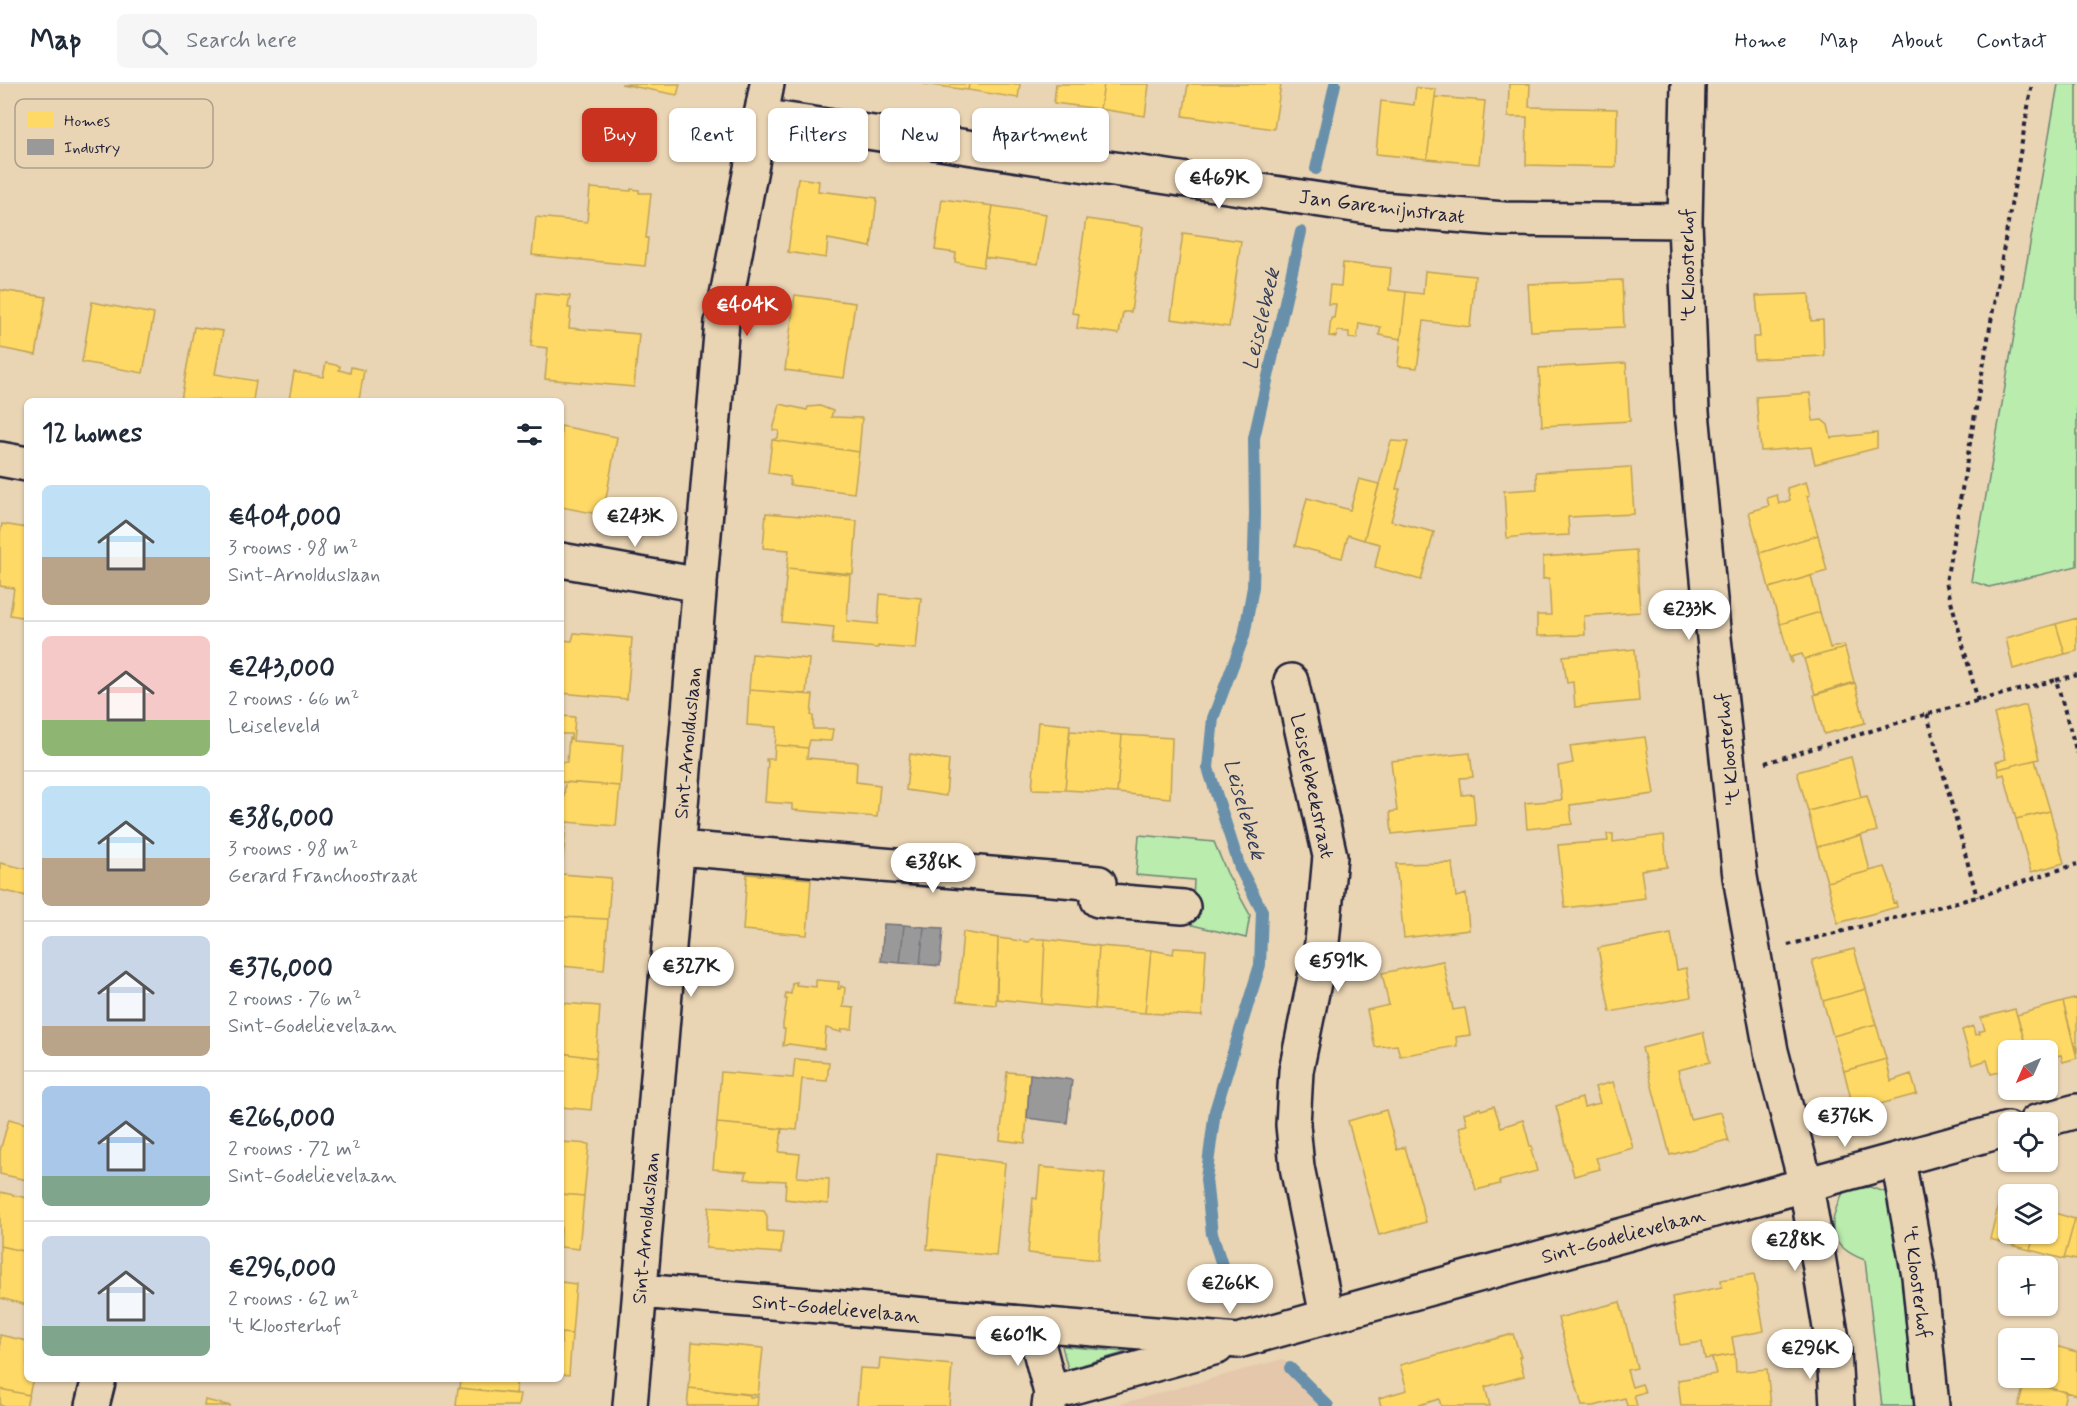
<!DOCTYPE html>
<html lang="en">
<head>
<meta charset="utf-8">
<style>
	body { margin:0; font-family:Mynerve,sans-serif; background:#f6f6f7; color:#1f2937; height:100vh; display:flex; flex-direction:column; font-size:22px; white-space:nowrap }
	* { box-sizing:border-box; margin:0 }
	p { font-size:20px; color:#747a83 }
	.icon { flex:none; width:33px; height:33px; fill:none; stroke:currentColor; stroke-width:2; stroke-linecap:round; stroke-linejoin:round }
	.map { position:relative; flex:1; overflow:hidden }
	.sheet { position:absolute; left:24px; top:314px; width:540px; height:984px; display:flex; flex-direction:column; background:#fff; border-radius:9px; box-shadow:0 2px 4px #0004 }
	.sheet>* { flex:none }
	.banner { position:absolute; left:582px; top:24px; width:570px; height:54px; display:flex; gap:12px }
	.needle { width:39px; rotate:225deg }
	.buttons { position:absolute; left:1998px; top:956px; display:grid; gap:12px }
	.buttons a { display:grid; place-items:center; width:60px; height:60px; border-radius:9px; background:#fff; box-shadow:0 2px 4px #0004; font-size:30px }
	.price { position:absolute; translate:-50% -51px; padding:0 14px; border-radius:21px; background:#fff; color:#222; font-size:20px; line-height:39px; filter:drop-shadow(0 2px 3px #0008) }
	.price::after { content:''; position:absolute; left:50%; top:36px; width:18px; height:14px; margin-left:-9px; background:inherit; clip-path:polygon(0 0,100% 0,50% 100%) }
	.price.selected { background:#c8321e; color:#fff }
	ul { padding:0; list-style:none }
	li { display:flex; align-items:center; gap:18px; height:150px; padding:0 18px }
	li+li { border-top:2px solid #e0e1e3 }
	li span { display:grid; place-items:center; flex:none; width:168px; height:120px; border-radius:9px; color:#555 }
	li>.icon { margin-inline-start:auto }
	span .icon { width:72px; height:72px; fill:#fffc; stroke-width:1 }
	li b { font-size:26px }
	h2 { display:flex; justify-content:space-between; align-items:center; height:72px; padding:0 18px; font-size:26px }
	.pill { padding:0 21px; border-radius:9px; background:#fff; box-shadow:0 2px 4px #0004; font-size:21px; line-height:54px }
	.pill.selected { background:#c8321e; color:#fff }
	header { display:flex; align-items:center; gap:36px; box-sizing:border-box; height:84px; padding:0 30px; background:#fff; border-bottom:2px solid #e0e1e3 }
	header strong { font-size:28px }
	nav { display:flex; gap:33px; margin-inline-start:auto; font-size:21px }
	.search { width:420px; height:54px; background:#f6f6f7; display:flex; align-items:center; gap:15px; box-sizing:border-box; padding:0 21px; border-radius:9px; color:#747a83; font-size:22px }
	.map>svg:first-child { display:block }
	.built { fill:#e5c7ac }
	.green { fill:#baecad; stroke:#6e8774; stroke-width:1.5 }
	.homes { fill:#ffd966; stroke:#bda259; stroke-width:1.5 }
	.industry { fill:#999; stroke:#75757d; stroke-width:1.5 }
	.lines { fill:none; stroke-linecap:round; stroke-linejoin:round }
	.stream { stroke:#6790ab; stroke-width:12 }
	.minor-casing { stroke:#22223b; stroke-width:38 }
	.path { stroke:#22223b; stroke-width:4; stroke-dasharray:4.5 4.5; stroke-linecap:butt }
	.minor { stroke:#e9d4b3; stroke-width:33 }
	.labels { text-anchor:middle; stroke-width:6; stroke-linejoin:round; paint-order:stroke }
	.street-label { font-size:20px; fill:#22223b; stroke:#e9d4b3 }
	.water-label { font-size:21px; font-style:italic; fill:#333d57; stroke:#e9d4b3 }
	.key { fill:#e9d4b3; stroke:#ad9f8f; stroke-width:1.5 }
	.key-label { font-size:16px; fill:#22223b }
</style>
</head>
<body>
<header>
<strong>Map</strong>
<div class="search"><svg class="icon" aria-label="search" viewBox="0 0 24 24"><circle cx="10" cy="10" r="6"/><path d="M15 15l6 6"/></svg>Search here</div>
<nav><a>Home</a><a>Map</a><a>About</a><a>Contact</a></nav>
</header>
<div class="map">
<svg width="2077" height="1322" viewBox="0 0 2077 1322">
	<rect width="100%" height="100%" fill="#e9d4b3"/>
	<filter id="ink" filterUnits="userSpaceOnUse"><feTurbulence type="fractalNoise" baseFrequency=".0167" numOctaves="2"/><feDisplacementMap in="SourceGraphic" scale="12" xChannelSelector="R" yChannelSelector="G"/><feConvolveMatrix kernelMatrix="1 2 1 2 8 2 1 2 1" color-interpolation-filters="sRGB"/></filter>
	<g filter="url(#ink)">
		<path class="built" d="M1283 1275 1331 1322H1113Z"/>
		<path class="green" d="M2058 0H2077V482L1989 503 1971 497Z
			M1139 751 1214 758 1227 789 1250 831 1246 854 1192 841 1194 796 1136 791Z
			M1870 1103 1888 1109 1901 1134 1918 1322H1882L1865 1176C1826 1162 1827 1138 1844 1107Z
			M1062 1262 1127 1268 1068 1285Z"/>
		<path class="homes" d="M621 0H680L677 11Z
			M923 0H969L968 6Z
			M969 0H1020L1018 14 968 6Z
			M1056 0H1104L1100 25 1054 19Z
			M1104 0H1149L1145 32 1100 25Z
			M1188 0H1281L1274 45 1183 32Z
			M1509 0H1530L1529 23 1617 25 1616 83 1526 81 1527 33H1508Z
			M1416 4 1436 5 1427 75 1376 70 1381 17 1414 21Z
			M1435 13 1485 17 1479 80 1427 75Z
			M798 94 819 97 818 107 877 114 871 163 828 155 826 174 788 168Z
			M590 104 631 107V105L639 106V109H651L646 154H648L645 182 532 171 536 133 587 138Z
			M942 115 993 122 983 183 955 178 956 169 935 166Z
			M993 122 1046 130 1038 180 985 173Z
			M1086 135 1143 143 1131 228H1123L1119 250 1077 244 1079 230 1072 229Z
			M1183 149 1241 157 1229 243 1171 235Z
			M1343 179 1391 184 1389 206 1406 208 1401 255 1379 251 1381 243 1359 239 1357 255 1349 254V248L1337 247 1336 253 1329 252 1331 234H1334L1336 220H1328L1330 201 1341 202Z
			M1425 187 1475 192 1470 243 1424 237 1417 284 1398 282 1406 208 1423 210Z
			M1622 196 1624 243 1531 247 1528 200Z
			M0 206 46 213 36 271 0 264Z
			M536 209 570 212 568 224H571L569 244 639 250 634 303 545 295 548 264 531 262Z
			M1809 210 1811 237 1823 236 1824 272 1754 275 1753 253H1760L1756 212Z
			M795 211 855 219 844 294 785 286Z
			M92 218 154 230 143 289 82 278Z
			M194 243 223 247 215 290 256 297 253 316H181Z
			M326 279 340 282 339 286 350 289 351 283 364 286 359 316H289L294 288 323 293Z
			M1626 279 1630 337 1542 342 1539 284Z
			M1810 309 1813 337 1822 336 1828 341 1831 354 1877 349V364L1815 380 1811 363 1761 367 1756 313Z
			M780 320 807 326 808 323 820 322 833 327 831 333 862 334 859 368 772 356 778 354 779 347 773 346Z
			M561 342 617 353 603 431 561 423Z
			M772 356 859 368 854 409 790 401V393L768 389Z
			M1391 357 1408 358 1396 405H1400L1391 437 1434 448 1421 496 1375 483 1380 460 1364 456Z
			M1631 383 1634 430 1568 433 1569 451 1530 453V451L1507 454 1504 407 1537 405 1536 388Z
			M1359 395 1379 400 1364 456 1348 451 1342 474 1295 462 1307 414 1350 426Z
			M1806 398 1810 411 1807 412 1818 451 1760 469 1749 428 1769 422 1767 414 1777 411 1779 420 1790 416 1787 404Z
			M766 429 857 437 853 490 787 484 789 466 763 464Z
			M2 440 27 444V534L10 531 14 504 0 502V449Z
			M1818 451 1827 487 1769 504 1760 469Z
			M1636 466 1640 528 1584 532 1585 551 1537 552V531H1551L1549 494 1543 495V473Z
			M787 484 850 491 847 537 878 540 880 510 921 514 916 565 878 562V564L832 560 834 543 782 538Z
			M1811 492 1820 528 1780 540 1769 504Z
			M1820 528 1830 564 1844 561 1845 564 1804 575 1802 570 1791 573 1793 578 1791 579 1780 540Z
			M2077 534V567L2065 570 2056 540Z
			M2056 540 2065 570 2013 585 2006 554Z
			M574 549 632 554 627 615 561 609V556L572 557Z
			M1845 564 1854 598 1815 610 1804 575Z
			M1635 565 1639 617 1575 623 1573 598 1567 599 1563 572Z
			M752 570 809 575 806 610 749 606Z
			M1855 599 1865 639 1824 650 1814 611Z
			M749 606 813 611 811 631 813 632V645H833L831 657 810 656 808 664 775 661 777 643 747 641Z
			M2026 621 2039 675 1998 685 1996 678 2006 675 1994 630Z
			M561 632 575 633 573 657 623 661 620 702 561 698V678H567L569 654 571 655V650H561Z
			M1038 638 1070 641 1065 706 1032 705Z
			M1070 647 1122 651 1117 709 1065 706Z
			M1122 651 1172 654 1170 714 1117 709Z
			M1645 653 1654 710 1570 721 1572 740 1527 745 1525 719 1562 716 1558 682 1573 679 1570 662Z
			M775 661 808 664 807 674 857 678 856 698 880 701 877 733 792 726V720L765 718 768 677H766V675H774Z
			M1470 669 1473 693 1460 694 1462 711 1473 710 1476 741 1392 750 1390 728 1397 727 1391 677Z
			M910 670 949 676 946 712 906 706Z
			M1851 673 1861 713 1808 727 1797 688Z
			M2035 676 2050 727 2016 735 2004 690 1999 692 1998 685Z
			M565 698 620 702 616 742 566 738 564 764H561Z
			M1867 712 1877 747 1817 763 1808 727Z
			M2050 727 2064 779 2031 788 2016 735Z
			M1607 750H1613V758L1664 751 1667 783 1641 786 1645 814 1565 824 1558 761 1608 757Z
			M1861 751 1870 787 1827 798 1817 763Z
			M561 764H564L561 790 611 794 608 835 561 833Z
			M0 779 27 785V812L0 806Z
			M1452 779 1456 813 1466 810 1469 846 1404 854 1396 780Z
			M1885 783 1892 802 1893 819 1896 818 1897 823 1838 839 1827 798Z
			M747 790 811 795 807 851 743 846Z
			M561 833 608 835 604 886 561 882Z
			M963 848 998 854 996 921 957 917Z
			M1671 850 1677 886 1686 884 1691 913 1610 928 1598 864Z
			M998 854 1029 858 1031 855H1045L1042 920 997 915Z
			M1045 855 1099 862 1095 925 1042 920Z
			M1099 862 1151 866 1145 929 1095 925Z
			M1174 864 1206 866 1202 932 1145 929 1151 866 1173 870Z
			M1854 865 1866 905 1823 917 1812 876Z
			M1443 877 1453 926 1465 924 1470 951 1456 953 1457 962 1400 972 1397 961 1375 963 1367 926 1389 921 1382 889Z
			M816 896 839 898 838 905H840L841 902 845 904 843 923 854 924 852 945H842L841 948 826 944 824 965 789 960 783 962 785 945H783V940L787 915H785L786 909 791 910 792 899 797 898 796 901 816 903Z
			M1866 905 1876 940 1833 952 1823 917Z
			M2077 914V969L2063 918Z
			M2063 918 2077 974 2063 978 2061 971 2048 974V966H2027L2017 931Z
			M561 919 600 922 596 974 561 969Z
			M2015 925 2027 966H2008V986L1991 990 1987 976 1972 981 1962 946 1973 942 1975 951 1980 950 1979 948 1985 946 1981 934Z
			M1876 940 1886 975 1844 987 1833 952Z
			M1703 948 1710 978 1678 986 1690 1035 1721 1028 1729 1058 1727 1056 1670 1071 1642 964Z
			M561 969 596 974 591 1026 561 1023Z
			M795 975 829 978 827 997 802 995 797 1046 717 1039 721 988 793 994Z
			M1886 975 1891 997 1911 990 1917 1010 1854 1027 1844 987Z
			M1007 988 1030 990 1025 1059 1000 1056Z
			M1613 998 1633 1064 1596 1074 1600 1085 1574 1092 1556 1022 1582 1014 1584 1023 1600 1019 1595 1003Z
			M1494 1022 1501 1043 1523 1036 1530 1062H1532L1533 1065 1531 1066 1537 1087 1499 1097 1500 1100 1476 1106 1459 1043 1467 1041 1464 1029 1480 1024 1481 1026Z
			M1386 1026 1397 1066 1405 1063 1426 1138 1379 1151 1348 1037Z
			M9 1035 27 1040V1096L0 1090V1067Z
			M717 1039 782 1045 779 1068 800 1070 797 1093 829 1095 828 1120 785 1115 786 1097 745 1095 747 1088 713 1085Z
			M561 1058 589 1060 584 1112 561 1110Z
			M936 1070 1005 1079 996 1172 927 1165Z
			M1040 1083 1105 1089 1098 1176 1028 1169 1033 1114 1037 1115Z
			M0 1108 27 1114V1168L0 1162Z
			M561 1110 584 1112 579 1165 561 1163Z
			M2000 1114 2008 1117V1149H2035L2030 1166 1990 1155Z
			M709 1123 764 1127 767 1132V1147L783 1148 781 1169 706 1164Z
			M2048 1127 2075 1135 2064 1175 2030 1166 2035 1149H2048Z
			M2075 1135H2077V1176L2067 1174 2064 1175Z
			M0 1162 27 1168V1221L0 1214Z
			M1754 1190 1764 1247 1732 1253 1735 1270 1705 1275 1702 1258 1680 1261 1672 1213 1722 1203 1721 1196Z
			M561 1198 576 1200 572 1250 561 1249Z
			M1620 1218 1637 1284 1627 1286 1632 1303 1642 1300 1645 1308 1634 1311 1637 1322H1627L1625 1314 1594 1322H1582L1558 1234Z
			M561 1249 572 1250 569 1291 561 1290Z
			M1513 1250 1521 1273H1519L1524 1292 1485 1303 1490 1322H1441L1439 1315 1416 1322H1381L1379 1314 1407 1306 1400 1281Z
			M0 1251 27 1257V1294H33L29 1311 0 1305Z
			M692 1258 763 1264 758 1311 689 1304Z
			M2048 1260 2077 1268V1311L2025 1298 2026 1293H2048Z
			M1735 1270 1736 1288 1767 1285 1771 1322H1681L1678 1296 1716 1290 1712 1274Z
			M880 1274 952 1281 949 1322H857L860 1284 879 1285Z
			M461 1294H517L515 1310 460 1304Z
			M2025 1298 2066 1308 2063 1322H2018Z
			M458 1304 520 1310 518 1322H456Z
			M689 1304 750 1311V1313H758L757 1322H687Z
			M0 1305 29 1311 26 1322H0Z
			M205 1316 231 1322H204Z"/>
		<path class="industry" d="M884 840 904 841 900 879 881 877Z
			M904 841 924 843 920 880 900 879Z
			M924 843 943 844 940 882 920 880Z
			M1030 990 1072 996 1067 1039 1027 1034Z"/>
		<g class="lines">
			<path class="stream" d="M1316 85 1335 0
				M1229 1203 1212 1150 1206 1095 1215 1027 1260 881 1262 827 1240 784 1208 684 1213 634 1244 552 1253 503 1255 430 1254 354 1301 148
				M1290 1284 1328 1322"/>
			<defs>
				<path id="minor" d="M1688 0 1685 137 1692 328 1711 526 1740 793 1771 967 1806 1101 1834 1267 1837 1322
					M760 32 1381 125 1504 135 1685 137
					M0 375 27 380
					M561 476 700 501
					M1291 597 1330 772 1322 859 1296 987 1293 1041 1297 1083 1327 1232
					M678 764 1099 799 1098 816 1183 823
					M2036 1038 2077 1027
					M1898 1076 1919 1192 1932 1322
					M640 1207 1238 1257 2008 1045
					M1033 1240 1051 1309 1049 1322
					M1051 1309 1217 1263
					M92 1322 99 1294
					M630 1322 722 238 767 0"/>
			</defs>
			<use href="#minor" class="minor-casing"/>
			<path class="path" d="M2056 596 2077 591
				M1978 617 1946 498 2032 0
				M1927 630 1977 813
				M1765 679 1927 630 2056 596 2077 669
				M1788 861 1977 813 2077 780"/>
			<use href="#minor" class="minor"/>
		</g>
	</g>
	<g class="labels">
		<g class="street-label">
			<text transform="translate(1382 122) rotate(7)" y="7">Jan Garemijnstraat</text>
			<text transform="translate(1687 181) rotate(-91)" y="7">'t Kloosterhof</text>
			<text transform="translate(687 659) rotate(-85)" y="7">Sint-Arnolduslaan</text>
			<text transform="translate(1727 665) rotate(-96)" y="7">'t Kloosterhof</text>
			<text transform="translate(1313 702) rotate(78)" y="7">Leiselebeekstraat</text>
			<text transform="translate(645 1144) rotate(-85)" y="7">Sint-Arnolduslaan</text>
			<text transform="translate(1623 1151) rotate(-15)" y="7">Sint-Godelievelaan</text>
			<text transform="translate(1918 1198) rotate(82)" y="7">'t Kloosterhof</text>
			<text transform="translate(836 1224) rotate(5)" y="7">Sint-Godelievelaan</text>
		</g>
		<g class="water-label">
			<text transform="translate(1261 235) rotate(-77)" y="7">Leiselebeek</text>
			<text transform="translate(1245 725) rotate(74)" y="7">Leiselebeek</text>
		</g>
	</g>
	<rect x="15" y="15" width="198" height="69" rx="9" class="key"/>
	<rect x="27" y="28" width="27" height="16" fill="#ffd966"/>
	<rect x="27" y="55" width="27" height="16" fill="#999"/>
	<g class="key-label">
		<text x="64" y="42">Homes</text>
		<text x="64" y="69">Industry</text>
	</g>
</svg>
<div class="buttons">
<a><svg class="needle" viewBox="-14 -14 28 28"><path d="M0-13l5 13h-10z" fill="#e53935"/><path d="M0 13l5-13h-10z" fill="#747a83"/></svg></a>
<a><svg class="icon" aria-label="locate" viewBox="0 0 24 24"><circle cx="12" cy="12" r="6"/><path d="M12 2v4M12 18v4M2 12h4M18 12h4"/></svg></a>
<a><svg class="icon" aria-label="layers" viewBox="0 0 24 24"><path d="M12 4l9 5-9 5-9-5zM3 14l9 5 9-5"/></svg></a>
<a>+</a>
<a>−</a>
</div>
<b class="price" style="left:1219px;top:126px">€469K</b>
<b class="price selected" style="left:747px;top:253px">€404K</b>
<b class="price" style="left:635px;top:464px">€243K</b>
<b class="price" style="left:1689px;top:557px">€233K</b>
<b class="price" style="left:933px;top:810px">€386K</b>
<b class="price" style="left:1338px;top:909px">€591K</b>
<b class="price" style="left:691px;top:914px">€327K</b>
<b class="price" style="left:1845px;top:1064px">€376K</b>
<b class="price" style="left:1795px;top:1188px">€288K</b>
<b class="price" style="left:1230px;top:1231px">€266K</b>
<b class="price" style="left:1018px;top:1283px">€601K</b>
<b class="price" style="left:1810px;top:1296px">€296K</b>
<div class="banner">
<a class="pill selected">Buy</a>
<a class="pill">Rent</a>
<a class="pill">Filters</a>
<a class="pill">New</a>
<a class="pill">Apartment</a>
</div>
<section class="sheet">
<h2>12 homes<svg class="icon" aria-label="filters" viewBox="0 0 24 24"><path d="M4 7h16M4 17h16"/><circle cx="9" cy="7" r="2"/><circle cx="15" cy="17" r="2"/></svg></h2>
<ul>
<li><span style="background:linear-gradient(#bfe0f5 60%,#b9a48a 0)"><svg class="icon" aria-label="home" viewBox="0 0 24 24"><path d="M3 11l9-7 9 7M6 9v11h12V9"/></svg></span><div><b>€404,000</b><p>3 rooms · 98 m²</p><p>Sint-Arnolduslaan</p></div></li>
<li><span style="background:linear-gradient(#f6c9c9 70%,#8fb573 0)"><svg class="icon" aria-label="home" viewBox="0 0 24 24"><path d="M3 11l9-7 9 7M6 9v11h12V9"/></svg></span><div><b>€243,000</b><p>2 rooms · 66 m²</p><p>Leiseleveld</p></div></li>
<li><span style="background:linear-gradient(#bfe0f5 60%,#b9a48a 0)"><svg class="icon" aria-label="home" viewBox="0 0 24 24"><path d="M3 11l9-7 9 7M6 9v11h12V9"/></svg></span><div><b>€386,000</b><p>3 rooms · 98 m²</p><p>Gerard Franchoostraat</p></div></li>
<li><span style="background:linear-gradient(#c9d6e8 75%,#b9a48a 0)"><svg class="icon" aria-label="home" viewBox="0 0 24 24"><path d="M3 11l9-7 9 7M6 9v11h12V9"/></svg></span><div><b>€376,000</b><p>2 rooms · 76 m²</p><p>Sint-Godelievelaan</p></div></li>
<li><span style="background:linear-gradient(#a9c7e8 75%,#7fa58c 0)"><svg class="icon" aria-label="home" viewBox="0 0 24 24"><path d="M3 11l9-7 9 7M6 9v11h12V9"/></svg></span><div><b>€266,000</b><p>2 rooms · 72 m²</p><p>Sint-Godelievelaan</p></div></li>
<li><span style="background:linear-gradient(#c9d6e8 75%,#7fa58c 0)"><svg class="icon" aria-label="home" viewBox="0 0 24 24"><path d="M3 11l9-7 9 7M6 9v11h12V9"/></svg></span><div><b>€296,000</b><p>2 rooms · 62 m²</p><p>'t Kloosterhof</p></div></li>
</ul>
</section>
</div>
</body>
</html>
